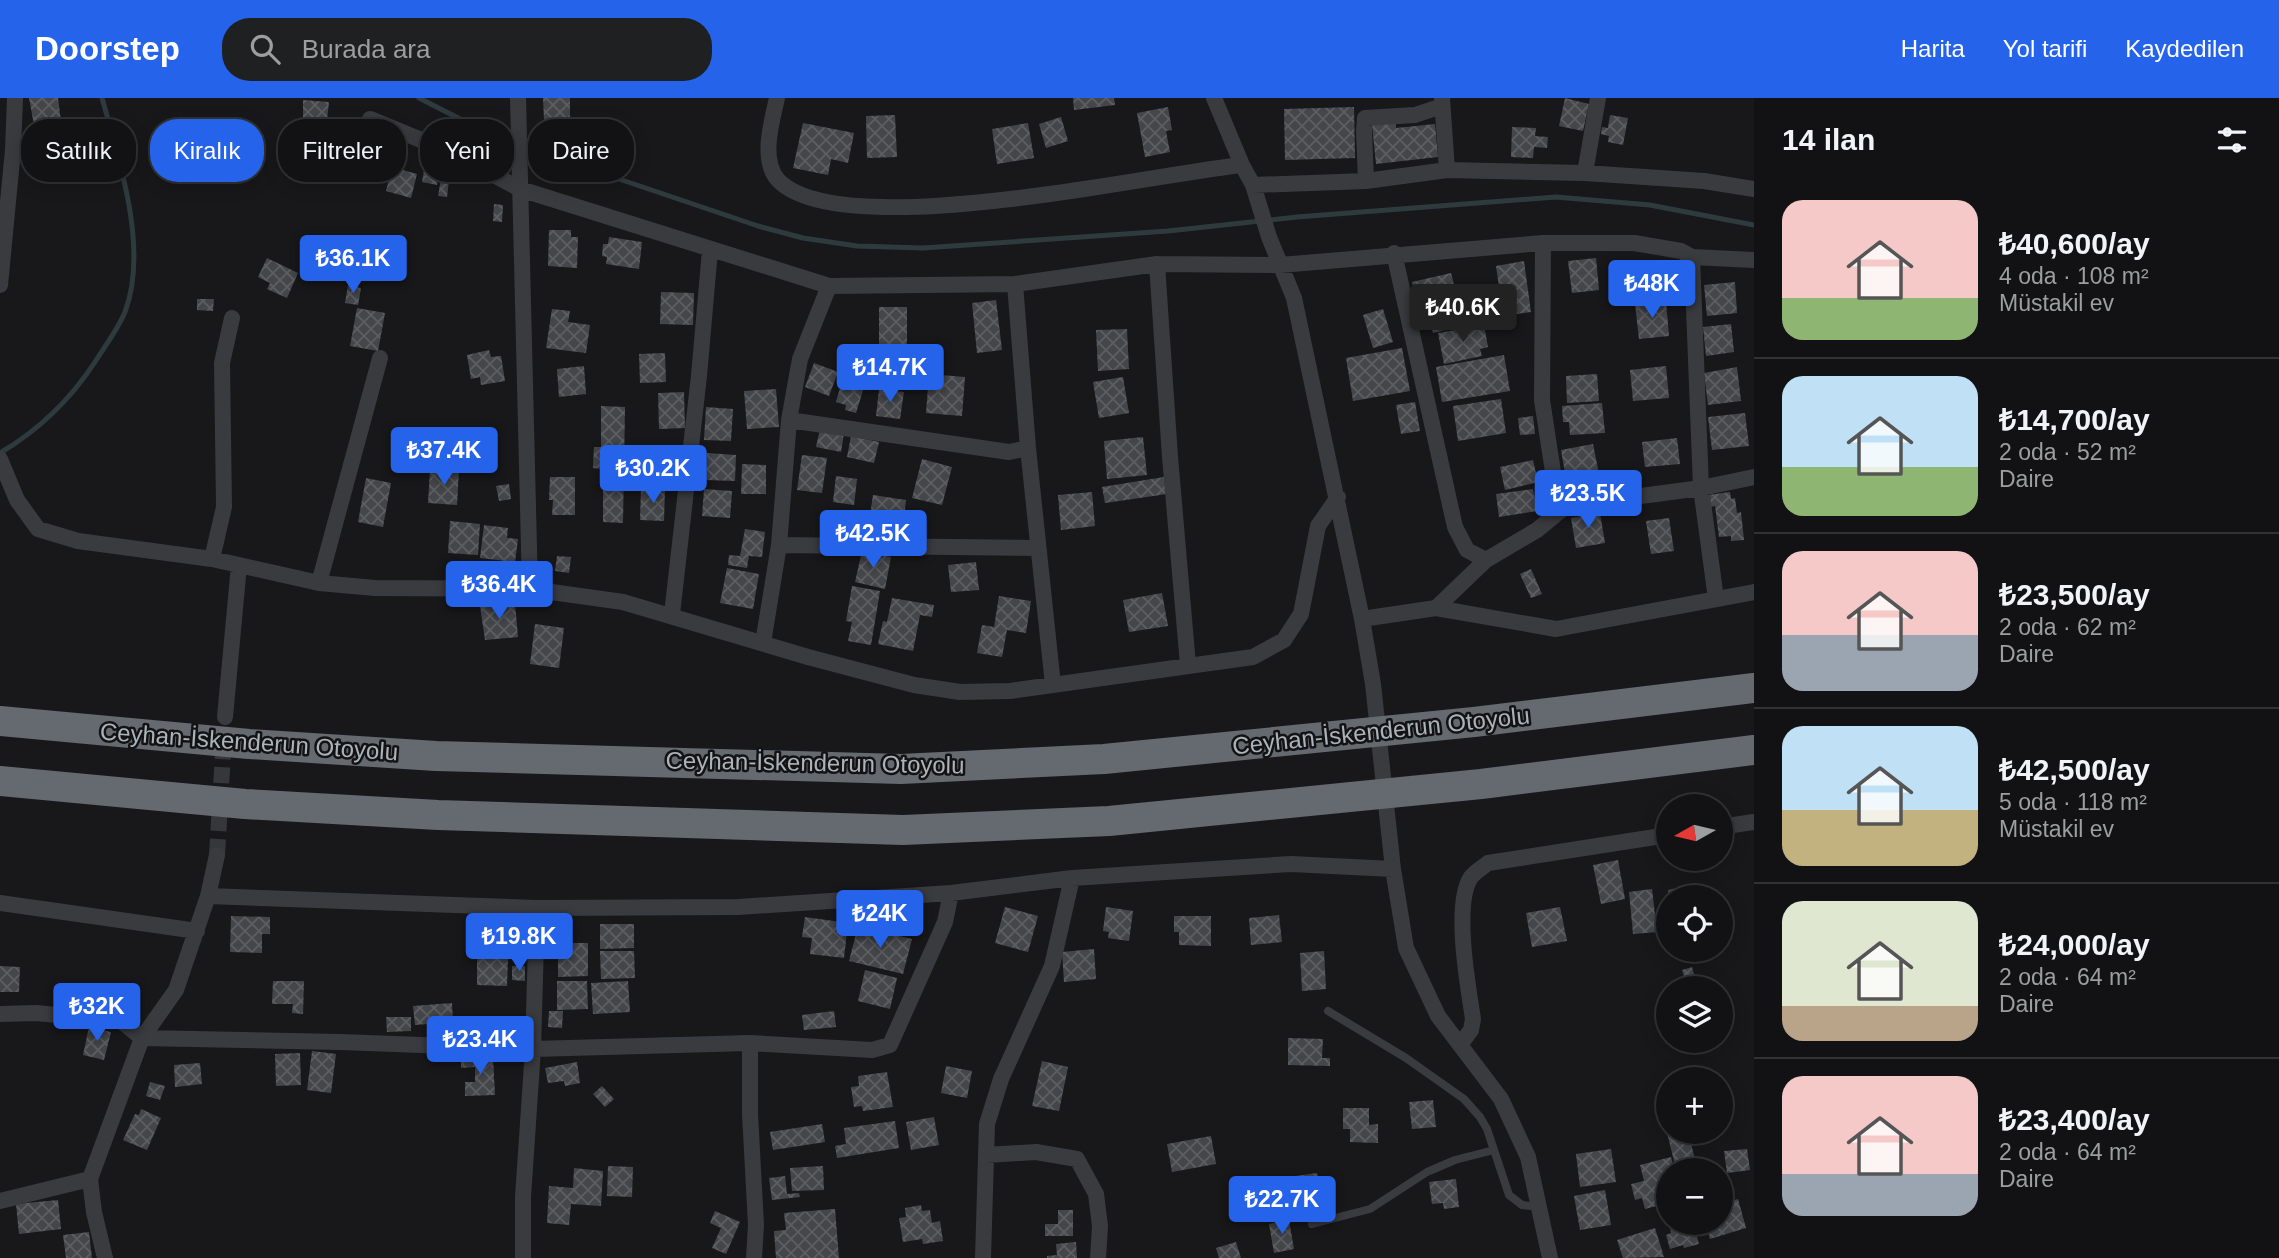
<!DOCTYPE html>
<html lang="tr">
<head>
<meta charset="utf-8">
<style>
	body { margin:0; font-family:Helvetica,sans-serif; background:#1f2022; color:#f1f3f6; height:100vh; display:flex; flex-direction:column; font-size:26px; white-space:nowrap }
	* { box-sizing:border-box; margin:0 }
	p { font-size:23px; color:#9c9ea0 }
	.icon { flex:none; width:38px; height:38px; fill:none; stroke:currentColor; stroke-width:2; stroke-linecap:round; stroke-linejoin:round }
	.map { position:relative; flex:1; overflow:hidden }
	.drawer { display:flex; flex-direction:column; background:#121214; width:525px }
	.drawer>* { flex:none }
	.banner { position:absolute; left:21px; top:21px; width:665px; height:63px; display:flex; gap:14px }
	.needle { width:46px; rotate:262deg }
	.buttons { position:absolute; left:1656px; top:696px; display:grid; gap:14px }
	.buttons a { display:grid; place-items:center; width:77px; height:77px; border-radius:50%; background:#121214; box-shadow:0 4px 18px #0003,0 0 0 2px #313234; font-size:35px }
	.price { position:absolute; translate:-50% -60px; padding:0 16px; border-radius:7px; background:#2563eb; color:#fff; font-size:23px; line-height:46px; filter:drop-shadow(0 2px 4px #0008) }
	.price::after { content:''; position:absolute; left:50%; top:42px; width:21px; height:16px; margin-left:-10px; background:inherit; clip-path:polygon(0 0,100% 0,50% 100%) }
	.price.current { background:#222; color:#fff }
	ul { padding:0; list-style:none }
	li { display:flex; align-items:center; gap:21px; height:175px; padding:0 28px }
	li+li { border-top:2px solid #313234 }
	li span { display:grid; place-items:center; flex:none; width:196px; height:140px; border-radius:21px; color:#555 }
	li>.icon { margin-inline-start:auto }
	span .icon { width:84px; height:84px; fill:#fffc; stroke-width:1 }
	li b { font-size:30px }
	h2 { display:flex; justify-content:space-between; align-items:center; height:84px; padding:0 28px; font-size:30px }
	.tag { padding:0 24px; border-radius:28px; background:#121214; box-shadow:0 4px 18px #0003,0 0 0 2px #313234; font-size:24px; line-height:63px }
	.tag.current { background:#2563eb; color:#fff }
	header { display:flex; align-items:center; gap:42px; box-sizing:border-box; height:98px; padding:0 35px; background:#2563eb; color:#fff }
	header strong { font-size:33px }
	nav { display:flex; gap:38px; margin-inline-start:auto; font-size:24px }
	.search { width:490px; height:63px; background:#1f2022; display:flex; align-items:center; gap:18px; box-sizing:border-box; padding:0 24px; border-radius:28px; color:#9c9ea0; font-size:26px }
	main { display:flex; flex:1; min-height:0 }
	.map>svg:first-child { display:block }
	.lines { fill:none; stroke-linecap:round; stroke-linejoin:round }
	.stream { stroke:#2e3b3e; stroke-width:5 }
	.building { fill:url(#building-cross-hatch) }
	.minor-tunnel { stroke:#35373a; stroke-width:16; stroke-dasharray:16 8; stroke-linecap:butt }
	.service { stroke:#393b3f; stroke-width:8 }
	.minor { stroke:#393b3f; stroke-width:16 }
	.motorway { stroke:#656a70; stroke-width:30 }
	.labels { text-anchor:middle; stroke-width:5; stroke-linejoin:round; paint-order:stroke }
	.street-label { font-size:24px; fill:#aab3b9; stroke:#131315 }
</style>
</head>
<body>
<header>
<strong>Doorstep</strong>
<div class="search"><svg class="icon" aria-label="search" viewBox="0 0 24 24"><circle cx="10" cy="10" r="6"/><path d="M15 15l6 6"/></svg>Burada ara</div>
<nav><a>Harita</a><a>Yol tarifi</a><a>Kaydedilen</a></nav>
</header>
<main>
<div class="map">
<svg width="1754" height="1160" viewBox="0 0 1754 1160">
	<defs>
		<pattern id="building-cross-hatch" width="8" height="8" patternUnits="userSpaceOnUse" patternTransform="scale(1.75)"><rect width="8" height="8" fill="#44464a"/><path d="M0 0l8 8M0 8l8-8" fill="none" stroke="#5c5e62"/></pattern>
	</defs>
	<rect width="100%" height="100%" fill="#18181a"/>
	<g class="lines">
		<path class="stream" d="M419 0 472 27 554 59 758 128 803 140 857 148 923 150 1168 133 1297 119 1556 99 1650 107 1754 127
			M0 355C39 332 70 302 95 264 105 248 118 231 125 214 149 151 119 61 102 0"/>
	</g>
	<path class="building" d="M29 0H58L61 23 34 27Z
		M543 0H570V22H544Z
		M1073 0H1114L1115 7 1074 12Z
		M1565 0 1589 6 1583 33 1559 28Z
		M303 2 329 4 327 23 303 22Z
		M1168 9 1172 32 1166 33 1170 54 1145 59 1137 15Z
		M1354 9 1355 60 1285 62 1284 11Z
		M895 17 897 59 867 60 866 18Z
		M1610 17 1628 20 1623 47 1608 44 1609 38 1601 36 1602 29 1608 30Z
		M1061 19 1068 43 1046 50 1039 26Z
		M1396 24V30L1435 26 1438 59 1376 66 1372 27Z
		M803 25 854 35 848 65 831 61 828 77 793 70Z
		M1028 25 1034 60 997 66 992 31Z
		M1512 29 1536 30 1535 38 1548 39 1547 50 1534 49 1533 60 1511 59Z
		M338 46 375 52 370 80 333 73Z
		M56 66 57 77 45 78 44 68Z
		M392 69 417 76 411 100 386 93Z
		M424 72 439 75 437 87 422 84Z
		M441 81 449 82 447 99 438 98Z
		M494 106 503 107 502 124 493 123Z
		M549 132H571V139H578L577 170 548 168Z
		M609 139 642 144 639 171 606 166 607 159 602 158 603 146H608Z
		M267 160 298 175 287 200 267 191 270 185 258 179Z
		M1596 160 1599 192 1572 195 1568 163Z
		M1524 163 1531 214 1501 218 1498 202 1491 203 1489 190 1499 189 1496 168Z
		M1451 175 1457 199 1465 197 1471 226 1433 235 1428 216 1420 218 1412 184Z
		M1735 184 1737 215 1707 218 1704 187Z
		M348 187 361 190 358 207 345 205Z
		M661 194 694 195 693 227 660 226Z
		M197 201H214L213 213 197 212Z
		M996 202 1002 252 977 255 972 205Z
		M1666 203 1669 238 1639 241 1635 206Z
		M879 209H907V267H879Z
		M357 210 385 215 378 253 350 248Z
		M552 211 570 213 568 224 590 227 586 255 546 250Z
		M1383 211 1393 244 1373 250 1363 217Z
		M1731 226 1734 254 1706 258 1703 229Z
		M1484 227 1488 249 1480 251 1482 258 1444 266 1438 235Z
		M1127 231 1129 271 1098 273 1096 232Z
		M1402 250 1410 293 1353 303 1346 260Z
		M489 252 491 259 501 258 505 283 481 287 480 279 471 281 467 257Z
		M665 255 666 284 640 285 639 256Z
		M1504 257 1510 293 1442 304 1436 269Z
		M814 265 838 274 829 298 805 289Z
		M584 268 586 296 559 299 557 271Z
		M1666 268 1669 300 1633 303 1630 272Z
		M1737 269 1741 303 1708 307 1704 275Z
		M929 276 965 279 962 318 926 315Z
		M1597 276 1599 303 1567 305 1566 278Z
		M843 279 865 286 856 315 845 312 846 307 836 304Z
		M1123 279 1129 315 1099 320 1093 284Z
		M776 291 779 329 747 331 744 293Z
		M879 291 904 294 900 321 876 318Z
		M684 294 685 330 659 331 658 295Z
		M1501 301 1506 335 1458 343 1453 308Z
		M1415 304 1420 333 1401 336 1396 307Z
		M1602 305 1605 335 1570 337 1569 324H1563L1562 308Z
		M601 308 625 309 623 425 603 424V380H600L601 371 593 370 594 349H601Z
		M706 309 733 311 731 343 704 342Z
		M1745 315 1749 348 1712 352 1708 319Z
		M1533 318 1535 336 1520 337 1518 320Z
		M820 331 844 335 841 354 816 349Z
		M851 338 879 344 874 365 847 359Z
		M1143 339 1147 377 1107 381 1104 343Z
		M1677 340 1680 366 1645 369 1642 344Z
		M1593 346 1600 381 1567 387 1561 352Z
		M707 355 736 357 735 383 706 382Z
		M802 357 827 360 822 395 797 392Z
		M922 361 952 369 942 407 912 400Z
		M1533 362 1538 384 1505 392 1500 369Z
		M742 366 766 367V396H741Z
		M430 371 459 372 457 407 428 405Z
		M836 378 857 381 854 407 833 404Z
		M550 379H575V417H552L553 402H549Z
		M1164 379 1167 396 1105 405 1102 389Z
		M366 380 391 385 383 429 358 424Z
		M509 386 511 401 499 403 496 388Z
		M641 391 665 392 664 423 640 422Z
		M704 391 732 393 730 420 702 418Z
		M1533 391 1537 413 1499 419 1496 396Z
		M1092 394 1095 428 1061 432 1058 397Z
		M1730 394 1731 401 1735 400 1737 415 1741 414 1744 442 1731 443V438L1719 439 1715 408 1710 409 1708 397Z
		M873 397 906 402 903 429 869 424Z
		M1600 415 1605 445 1576 450 1571 420Z
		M1669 420 1674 453 1651 456 1646 423Z
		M450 423 480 426 478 457 448 455Z
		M484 427 508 430 507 440 518 441 515 464 480 460Z
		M745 431 765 434 762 459 749 458 747 470 728 467 729 457 740 458Z
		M862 453 891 459 885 491 855 484Z
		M557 458 571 459 569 475 555 473Z
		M976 464 979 492 951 494 948 467Z
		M727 470 759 476 753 511 720 505Z
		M1531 471 1542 496 1531 500 1520 476Z
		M852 488 880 493 871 547 848 543 852 524 846 523Z
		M1162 495 1168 528 1129 534 1123 502Z
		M999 498 1031 503 1026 535 1007 532 1002 559 977 555 982 527 994 529Z
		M892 500 934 507 932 519 920 517 913 553 878 546 883 523 887 524Z
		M515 505 518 539 485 542 480 508Z
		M535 526 564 530 559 570 530 566Z
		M1618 762 1625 801 1601 806 1593 767Z
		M1692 787 1694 800H1669L1668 792Z
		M1652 791 1657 834 1633 836 1629 794Z
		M1005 809 1038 818 1028 854 995 845Z
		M1106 809 1133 813 1129 843 1108 840 1109 834 1103 833Z
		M1560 809 1567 843 1532 849 1526 815Z
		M1279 817 1282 844 1251 847 1249 820Z
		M231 818 270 819V836H262V855L230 854Z
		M1174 818H1211V848L1179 847V834H1174Z
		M805 819 848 825 844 860 810 856 812 840 802 839Z
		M600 826H634V850L600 851Z
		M858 828 912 841 903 876 849 863Z
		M558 845H588V878L558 879Z
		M1094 851 1096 881 1064 884 1062 854Z
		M600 853H634L635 880 601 881Z
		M1324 853 1326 891 1302 893 1300 855Z
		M477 860 508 861 507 888 477 887Z
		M0 868 20 869 19 894H0Z
		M512 868H525V883L512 882Z
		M1692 869 1696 883 1686 886 1682 872Z
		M865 872 897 880 890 911 858 903Z
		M273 883H304L303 916 292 915 293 906H272Z
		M557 883H587L588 911 557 912Z
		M628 883 630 914 593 916 591 885Z
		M452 905 453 924 415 927 413 908Z
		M549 913H563L562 930 548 929Z
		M834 913 836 929 804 932 802 917Z
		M386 919H411V933L387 934Z
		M89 929 111 934 104 962 83 957Z
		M1288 940 1323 941 1322 960H1330V968L1288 967Z
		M312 953 336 956 331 995 307 992Z
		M300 955 301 987 276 988 275 956Z
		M493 959 495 997 465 998V984H475V969L461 970V960Z
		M1042 963 1068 969 1059 1013 1032 1008Z
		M577 964 580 985 565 988 564 983 548 985 545 970Z
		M200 965 202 986 175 989 174 967Z
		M946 968 972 973 967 1000 941 995Z
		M887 974 893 1009 863 1013 862 1008 854 1009 851 989 859 988 858 978Z
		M150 984 165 988 160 1002 146 998Z
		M602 988 614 1001 605 1009 593 996Z
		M1433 1002 1436 1029 1412 1031 1409 1004Z
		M1343 1010H1369V1027L1378 1026V1045L1350 1044V1031H1343Z
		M141 1011 161 1020 147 1052 123 1042 135 1016 139 1017Z
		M934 1019 939 1047 911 1052 906 1024Z
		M895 1023 899 1050 837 1060 835 1048 846 1046 844 1030Z
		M822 1026 825 1044 773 1052 770 1034Z
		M1671 1034H1688L1695 1061 1675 1067 1667 1035Z
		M1211 1038 1216 1066 1172 1074 1167 1046Z
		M1611 1051 1616 1084 1580 1089 1576 1056Z
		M1747 1051 1750 1072 1727 1075 1724 1053Z
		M1671 1059 1675 1073H1668V1105L1645 1111 1642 1100 1635 1102 1631 1086 1644 1083 1640 1067Z
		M608 1068 633 1069 632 1099 607 1098Z
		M823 1068 824 1092 792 1093 790 1070Z
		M574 1070 603 1073 601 1108 571 1106 569 1127 547 1125 549 1088 573 1090Z
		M1317 1075 1318 1080 1326 1078 1330 1107 1300 1111 1295 1078Z
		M785 1078 787 1096 799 1095 800 1099 772 1102 769 1080Z
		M1456 1081 1459 1109 1444 1111 1443 1105 1432 1106 1429 1084Z
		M1605 1092 1611 1127 1580 1132 1574 1098Z
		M1738 1101 1746 1130 1710 1141 1705 1125H1720V1106Z
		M58 1102 61 1131 19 1136 16 1106Z
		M921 1107 922 1113 930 1112 932 1125 940 1123 943 1143 923 1146 922 1141 903 1144 899 1120 906 1119 905 1110Z
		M835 1111 839 1160H776L774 1133 786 1132 784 1115Z
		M1058 1112H1073V1138H1045V1126H1058Z
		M715 1113 740 1124 726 1156 712 1150 721 1130 710 1125Z
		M1289 1122 1294 1151 1274 1155 1269 1126Z
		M1685 1125H1693L1699 1146 1684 1150 1683 1147 1670 1151 1666 1137 1671 1135 1670 1129Z
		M1655 1130 1664 1159 1623 1160 1617 1142Z
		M89 1134 92 1160H66L63 1137Z
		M1076 1144 1077 1160H1047V1158L1057 1157 1056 1146Z
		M1236 1144 1241 1160H1219L1216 1150Z"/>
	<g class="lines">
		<path class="minor-tunnel" d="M217 757 224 638"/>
		<path class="service" d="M1328 913 1406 960 1464 1001 1480 1019 1487 1031 1509 1097 1522 1107 1539 1109
			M1312 1126 1370 1111 1427 1074 1455 1062 1494 1052"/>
		<path class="minor" d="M518 0 530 491
			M777 0C772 23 760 62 778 82 840 147 1152 76 1242 67
			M1214 0 1242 67 1253 87 1269 139 1294 200 1362 521 1373 586 1393 771 1406 850 1438 918 1501 1001 1528 1059 1550 1160
			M1442 0 1447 72
			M370 21 453 55 520 91 829 188 1015 186 1157 166 1280 167 1543 145H1634L1681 153 1692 159 1754 162
			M1585 75 1598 0
			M1366 83 1364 33 1365 20 1415 17 1442 8
			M1253 87 1366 83 1447 72 1585 75 1704 83 1754 91
			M1543 145 1542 302 1557 400 1566 408
			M1394 155 1455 429 1467 452 1486 462
			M1692 159 1701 390 1716 501
			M1157 166 1170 359 1188 567
			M1015 186 1028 350 1053 587
			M0 187 13 52 15 0
			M789 322 1009 354 1028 350
			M0 361 17 402 38 431 78 443 212 461 319 485 375 490 530 491 623 504 808 559 914 587 960 594 1010 593 1253 559 1284 542 1301 516 1318 428 1338 399
			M779 447 1038 450
			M212 461 224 409 222 265 232 220
			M319 485 380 260
			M1436 510 1486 462 1537 432 1566 408 1701 390 1754 379
			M672 516 699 278 710 152
			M1362 521 1436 510 1556 531 1754 494
			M763 545 779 447 789 322 800 261 829 188
			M225 619 239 467
			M1720 729 1754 724
			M208 798 537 810 738 809 951 795 1072 780 1291 766 1393 771
			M0 805 197 833
			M0 916 36 915 121 923 142 940 340 944 533 951 750 945 872 952 890 947 945 824 951 795
			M750 945V1016L756 1127 754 1160
			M1460 947 1471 932 1473 921C1468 888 1453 806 1471 779 1475 774 1483 769 1488 765L1668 737
			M986 1057 1036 1054 1077 1061 1096 1096 1100 1128 1098 1160
			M0 1103 90 1081
			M105 1160 94 1114 90 1081 142 940 176 892 208 798 217 757
			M523 1160V1099L533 951 537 810
			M983 1160 987 1026 1001 981 1052 868 1072 780"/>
		<path class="motorway" d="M0 623 249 646 436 658 901 671 1104 661 1474 624 1754 590
			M0 683 245 706 438 717 903 732 1109 723 1481 686 1754 652"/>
	</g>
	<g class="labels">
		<g class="street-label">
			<text transform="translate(1381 633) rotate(-6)" y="8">Ceyhan-İskenderun Otoyolu</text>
			<text transform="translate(249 644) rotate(4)" y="8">Ceyhan-İskenderun Otoyolu</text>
			<text transform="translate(815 665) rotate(1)" y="8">Ceyhan-İskenderun Otoyolu</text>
		</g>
	</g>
</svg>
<div class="buttons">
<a><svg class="needle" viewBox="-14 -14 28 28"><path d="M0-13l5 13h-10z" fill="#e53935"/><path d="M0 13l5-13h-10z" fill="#9c9ea0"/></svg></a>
<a><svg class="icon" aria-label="locate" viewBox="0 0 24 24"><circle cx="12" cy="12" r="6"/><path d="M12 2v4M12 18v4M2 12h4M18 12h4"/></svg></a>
<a><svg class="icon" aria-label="layers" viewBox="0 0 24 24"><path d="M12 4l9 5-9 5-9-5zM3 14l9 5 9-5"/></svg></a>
<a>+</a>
<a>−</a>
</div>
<b class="price" style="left:353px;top:197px">₺36.1K</b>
<b class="price" style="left:1652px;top:222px">₺48K</b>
<b class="price current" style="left:1463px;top:246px">₺40.6K</b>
<b class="price" style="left:890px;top:306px">₺14.7K</b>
<b class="price" style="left:444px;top:389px">₺37.4K</b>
<b class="price" style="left:653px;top:407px">₺30.2K</b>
<b class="price" style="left:1588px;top:432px">₺23.5K</b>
<b class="price" style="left:873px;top:472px">₺42.5K</b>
<b class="price" style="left:499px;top:523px">₺36.4K</b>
<b class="price" style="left:880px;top:852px">₺24K</b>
<b class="price" style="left:519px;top:875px">₺19.8K</b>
<b class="price" style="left:97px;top:945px">₺32K</b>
<b class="price" style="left:480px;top:978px">₺23.4K</b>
<b class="price" style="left:1282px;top:1138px">₺22.7K</b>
<div class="banner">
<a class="tag">Satılık</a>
<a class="tag current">Kiralık</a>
<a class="tag">Filtreler</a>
<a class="tag">Yeni</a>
<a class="tag">Daire</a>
</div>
</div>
<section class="drawer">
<h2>14 ilan<svg class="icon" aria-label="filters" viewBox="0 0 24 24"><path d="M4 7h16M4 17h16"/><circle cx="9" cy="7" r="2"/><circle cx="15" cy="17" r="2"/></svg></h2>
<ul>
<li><span style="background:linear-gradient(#f6c9c9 70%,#8fb573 0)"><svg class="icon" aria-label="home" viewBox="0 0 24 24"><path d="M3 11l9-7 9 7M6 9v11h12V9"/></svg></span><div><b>₺40,600/ay</b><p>4 oda · 108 m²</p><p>Müstakil ev</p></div></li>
<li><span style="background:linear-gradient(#bfe0f5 65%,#8fb573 0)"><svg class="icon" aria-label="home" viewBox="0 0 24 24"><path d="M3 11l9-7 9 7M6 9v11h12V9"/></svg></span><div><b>₺14,700/ay</b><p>2 oda · 52 m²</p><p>Daire</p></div></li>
<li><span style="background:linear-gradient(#f6c9c9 60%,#9aa5b1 0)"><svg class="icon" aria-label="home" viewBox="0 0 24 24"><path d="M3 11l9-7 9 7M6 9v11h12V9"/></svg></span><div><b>₺23,500/ay</b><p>2 oda · 62 m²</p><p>Daire</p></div></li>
<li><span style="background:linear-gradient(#bfe0f5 60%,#c2b280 0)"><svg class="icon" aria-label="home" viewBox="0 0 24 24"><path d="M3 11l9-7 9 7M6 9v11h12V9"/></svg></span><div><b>₺42,500/ay</b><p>5 oda · 118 m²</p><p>Müstakil ev</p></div></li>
<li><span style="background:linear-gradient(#dfe7d0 75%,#b9a48a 0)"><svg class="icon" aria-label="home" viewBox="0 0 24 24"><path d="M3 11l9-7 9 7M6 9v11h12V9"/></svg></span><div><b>₺24,000/ay</b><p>2 oda · 64 m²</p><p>Daire</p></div></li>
<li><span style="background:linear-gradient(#f6c9c9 70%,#9aa5b1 0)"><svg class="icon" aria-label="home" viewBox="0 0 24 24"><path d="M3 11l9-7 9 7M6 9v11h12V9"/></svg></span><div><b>₺23,400/ay</b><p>2 oda · 64 m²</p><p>Daire</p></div></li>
</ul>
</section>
</main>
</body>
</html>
